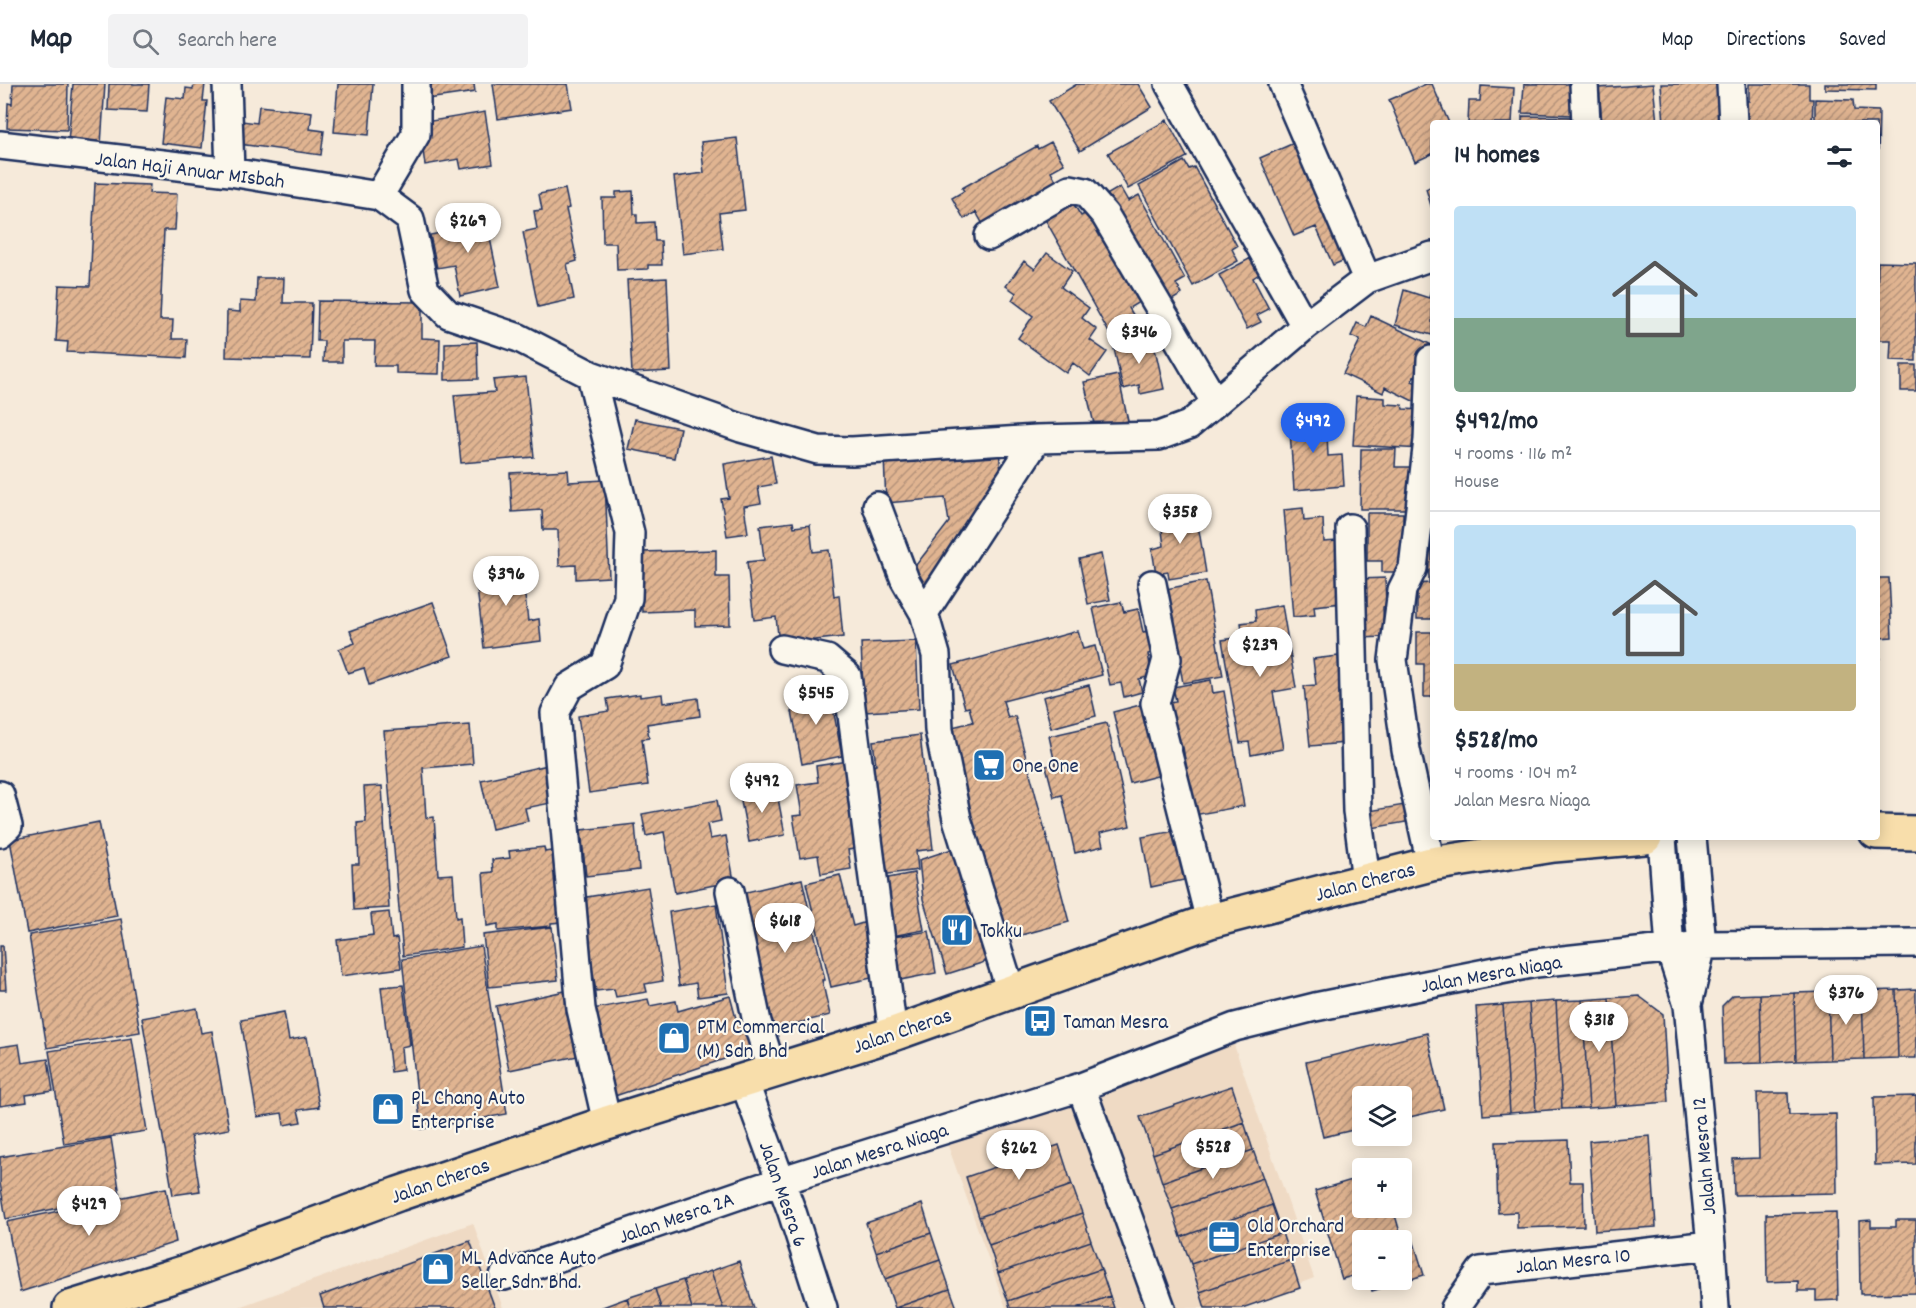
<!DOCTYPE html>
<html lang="en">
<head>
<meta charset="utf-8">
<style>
	body { margin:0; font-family:Dekko,sans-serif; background:#f2f2f3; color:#1f2937; height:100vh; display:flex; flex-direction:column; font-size:22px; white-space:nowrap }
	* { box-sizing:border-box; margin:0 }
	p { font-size:20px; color:#747a83 }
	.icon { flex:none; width:33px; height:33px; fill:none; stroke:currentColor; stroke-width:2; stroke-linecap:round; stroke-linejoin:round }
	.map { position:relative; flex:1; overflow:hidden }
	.sheet { position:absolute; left:1430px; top:36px; width:450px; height:720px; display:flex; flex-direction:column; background:#fff; border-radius:6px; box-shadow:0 3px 15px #0003 }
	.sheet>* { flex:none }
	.buttons { position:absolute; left:1352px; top:1002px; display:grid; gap:12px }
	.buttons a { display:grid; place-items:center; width:60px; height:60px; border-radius:6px; background:#fff; box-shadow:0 3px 15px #0003; font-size:30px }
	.price { position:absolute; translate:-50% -51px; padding:0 14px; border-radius:21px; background:#fff; color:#222; font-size:20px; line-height:39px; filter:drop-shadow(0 2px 3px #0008) }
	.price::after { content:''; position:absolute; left:50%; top:36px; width:18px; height:14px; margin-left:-9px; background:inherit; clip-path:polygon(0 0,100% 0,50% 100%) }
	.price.current { background:#2563eb; color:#fff }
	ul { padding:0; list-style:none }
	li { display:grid; align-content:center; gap:12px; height:318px; padding:0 24px }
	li+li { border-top:2px solid #e0e1e3 }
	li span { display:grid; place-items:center; height:186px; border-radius:6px; color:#555 }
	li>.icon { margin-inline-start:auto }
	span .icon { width:108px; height:108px; fill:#fffc; stroke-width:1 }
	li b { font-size:26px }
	h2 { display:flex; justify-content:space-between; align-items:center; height:72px; padding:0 24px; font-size:26px }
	header { display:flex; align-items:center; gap:36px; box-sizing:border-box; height:84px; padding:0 30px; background:#fff; border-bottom:2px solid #e0e1e3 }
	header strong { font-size:28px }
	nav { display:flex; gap:33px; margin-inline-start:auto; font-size:21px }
	.search { width:420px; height:54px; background:#f2f2f3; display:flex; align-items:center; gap:15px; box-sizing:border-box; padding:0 21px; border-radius:6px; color:#747a83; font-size:22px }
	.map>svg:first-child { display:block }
	.built { fill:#efdac4 }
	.building { fill:url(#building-hatch); stroke:#1b2f5e; stroke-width:1.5 }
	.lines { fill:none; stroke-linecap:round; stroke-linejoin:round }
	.minor-casing { stroke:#1b2f5e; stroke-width:32 }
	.primary-casing { stroke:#1b2f5e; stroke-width:38 }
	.minor { stroke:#fbf7ec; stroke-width:27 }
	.primary { stroke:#f8deab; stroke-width:33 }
	.labels { text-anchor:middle; stroke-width:4.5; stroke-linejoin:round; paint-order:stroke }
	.street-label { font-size:21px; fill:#1b2f5e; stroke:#fbf7ec }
	.poi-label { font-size:21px; fill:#1b2f5e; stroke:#fbf7ec; text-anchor:start }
</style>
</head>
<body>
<header>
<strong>Map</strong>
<div class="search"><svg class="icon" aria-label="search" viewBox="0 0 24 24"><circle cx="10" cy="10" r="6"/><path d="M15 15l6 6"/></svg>Search here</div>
<nav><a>Map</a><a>Directions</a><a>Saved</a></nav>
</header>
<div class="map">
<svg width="1916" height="1224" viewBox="0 0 1916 1224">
	<defs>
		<pattern id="building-hatch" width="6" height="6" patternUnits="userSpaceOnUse" patternTransform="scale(1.5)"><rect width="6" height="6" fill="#e0b491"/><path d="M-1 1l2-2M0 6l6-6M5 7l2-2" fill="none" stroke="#b5937a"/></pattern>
	</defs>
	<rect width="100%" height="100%" fill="#f6eada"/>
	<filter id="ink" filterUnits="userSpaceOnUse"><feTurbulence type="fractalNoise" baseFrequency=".0167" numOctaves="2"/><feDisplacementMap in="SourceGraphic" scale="12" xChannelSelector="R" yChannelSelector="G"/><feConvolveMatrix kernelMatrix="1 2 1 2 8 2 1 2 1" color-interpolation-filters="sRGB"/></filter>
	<g filter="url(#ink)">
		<path class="built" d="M1232 955 1314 1194 1235 1224H1006L946 1056Z
			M473 1139 503 1224H236Z"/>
		<path class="building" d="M13 0H68L67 46 7 44 8 19 12 20Z
			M73 0H105L101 61 68 58Z
			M109 0H149L147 28 108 26Z
			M194 0H205L203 17H207L202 64 161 59 166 13 185 15 186 4 193 5Z
			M338 0H373L369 51 334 48Z
			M411 0H474L475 8 414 17Z
			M493 0H568L572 24 498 35Z
			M1077 0H1138L1152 23 1080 67 1049 17Z
			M1426 0H1432L1449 39H1432V70L1415 78 1389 16Z
			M1524 0H1574L1572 31 1522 29Z
			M1653 0 1657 39H1602L1599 4Z
			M1661 0H1718L1722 39H1664Z
			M1749 0H1809V15H1813L1812 39H1742V17H1749Z
			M1825 0H1876V6L1825 5Z
			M1481 2 1514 4 1512 39H1468L1469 17H1480Z
			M1815 15 1853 16 1854 26 1879 27 1878 75 1876 39H1815Z
			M259 22 312 28 310 45 324 47 321 71 239 60 242 37 257 39Z
			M485 28 493 80 461 85 459 75 425 81 419 39Z
			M1522 32 1572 33V39H1522Z
			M1167 36 1187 73 1128 105 1108 69Z
			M737 54 745 126 719 129 723 165 683 170 674 93 704 89 701 58Z
			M1303 55 1354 172 1333 181 1316 143 1294 152 1260 74Z
			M1051 58 1064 80 1051 87 1059 102 985 144 976 128 964 135 952 114 964 107 962 104 1037 62 1038 65Z
			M1184 77 1189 85 1194 83 1237 162 1232 165 1238 177 1193 202 1139 102Z
			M95 99 150 101 149 109 177 110 175 146H164L160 236H173L172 255H187L186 274 67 268 68 258 56 257 59 201 90 202Z
			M1432 102V125L1426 105Z
			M1120 103 1128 117 1139 111 1185 195 1176 200 1182 210 1164 221 1103 113Z
			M565 105 569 124 566 125 577 177 567 180 574 215 538 223 523 148 537 145 534 127 542 126 539 110Z
			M633 107 634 130H637V139L654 138 655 157H661L662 181H648V185L617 186 616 159H603L602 114H616V108Z
			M1073 119 1081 132 1088 128 1139 218 1129 224 1138 239 1112 254 1045 135Z
			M485 130 500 203 460 212 454 181 437 184 430 151 446 148 444 138Z
			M1047 169 1072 187 1061 203 1089 224 1082 234 1097 246 1090 256 1107 268 1090 292 1073 279 1066 289 1018 254 1033 232 1012 216 1016 209 1006 202 1024 177 1035 185Z
			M1251 174 1259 190 1253 194 1269 225 1257 231 1261 238 1247 245 1219 191Z
			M1878 178 1916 179V277L1890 276 1891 256H1876Z
			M257 194H284L283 219H312L310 275 226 273 227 227 240 228V217L256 218Z
			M667 194 671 287 632 289 627 196Z
			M1432 201V251L1395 241 1404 206 1429 214Z
			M318 217 422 218V254L440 255 439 290 396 289V282H374L375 257H342V278H323L324 257H317Z
			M1371 232 1430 260 1412 297 1423 302 1415 318 1385 303 1383 309 1343 290 1360 256 1351 252 1357 239 1366 243Z
			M1152 251 1164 305 1140 310 1139 301 1123 305 1113 260Z
			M477 258 478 295 445 296V259Z
			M1901 281H1916V307H1901Z
			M1118 291 1128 337 1095 344 1084 298Z
			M526 293 534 373 461 379 454 311 495 308 493 296Z
			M1356 312 1385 314V320L1402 321 1403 325 1424 326 1421 365 1353 361Z
			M1326 329 1328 372 1342 371 1344 402 1294 406 1289 332Z
			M635 335 680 344 674 374 628 365Z
			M999 365 1003 415 939 517 906 494 949 438 945 414 886 419 884 373Z
			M1361 365H1396L1395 383H1415L1414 425H1360Z
			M771 372 776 400 758 403 761 419 744 422 748 449 727 452 721 415 729 414 724 380Z
			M568 386 569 398 605 396 609 493 576 495V481L559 482 558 446H543L542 426 512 428 510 389Z
			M1195 422 1206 489 1169 495 1168 488 1156 490 1152 465 1164 462 1161 439 1169 438 1167 426Z
			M1303 424 1304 437 1323 435 1324 458 1337 457 1343 519 1314 522 1315 531 1293 533 1284 426Z
			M1367 429H1403V443H1412V488H1382V477H1367Z
			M793 438 794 443 810 441 813 468 829 466 834 512 839 511 843 553 779 560 776 533 754 536 747 478 764 476 760 442Z
			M1428 441H1432V535H1417V500L1429 499Z
			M716 466V493H729L730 541 695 542V526L642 528 641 468Z
			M1101 470 1110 516 1088 520 1079 475Z
			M522 481V485L532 483 534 503 524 504 528 537 539 535 541 557 484 564 475 487Z
			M1385 494 1386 522 1383 523 1384 553 1361 554 1359 495Z
			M1876 494H1889L1892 553 1879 554 1880 574H1876Z
			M1206 497 1223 592 1183 599 1166 505Z
			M433 518 452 572 369 601 364 584 348 589 339 565 355 559 350 547Z
			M1121 518 1124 528 1138 525 1143 548 1155 545 1159 567 1148 570 1152 592 1139 595 1142 608 1124 613 1121 599 1110 601 1093 524Z
			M1282 521 1296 604 1273 608 1283 665 1251 671 1249 658 1240 659 1222 556 1243 553 1241 539 1256 537 1255 526Z
			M1078 547 1083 565 1095 562 1102 591 1003 617 1008 634 1015 632 1069 838 1003 856 966 715 940 646 973 638 969 623 965 624 953 581Z
			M1417 548H1432V613H1424V580H1417Z
			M916 557 919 625 864 628 861 559Z
			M1338 572 1346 659 1310 662 1304 602 1316 601 1313 575Z
			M1211 596 1213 609 1224 607 1244 722 1194 731 1183 663 1170 665 1163 619 1176 617 1173 603Z
			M1089 601 1096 632 1051 644 1043 613Z
			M829 603 842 672 802 680 789 611Z
			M640 610V613L662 610 663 619 698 614 700 632 647 640 649 654 642 655 648 701 589 709 578 632 609 627 607 615Z
			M1144 620 1161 691 1130 699 1113 628Z
			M1107 639 1130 742 1100 749 1103 762 1075 769 1062 711 1054 713 1046 682 1055 680 1049 652Z
			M470 641 473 680 423 684 426 734 434 733 438 791 453 790 456 834 460 833 462 863 403 872 384 647Z
			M920 651 933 765 916 767 918 786 881 791 869 683 876 681 873 657Z
			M848 677 861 764 848 766 851 785 821 790 818 771 800 774 793 732 802 731 797 701 818 698 816 682Z
			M548 681 556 718 525 724 528 737 492 745 481 696Z
			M382 702 389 824 354 826 352 780H359L357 739 366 738 364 703Z
			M768 702 770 711 777 709 785 751 749 758 739 707Z
			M717 716 721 737 707 740 710 755 726 752 734 797 675 809 664 748 646 752 642 730Z
			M1410 720 1412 737 1372 744 1369 727Z
			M99 738 117 832 27 849 10 756Z
			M635 740 639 786 586 792 581 746Z
			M1174 747 1184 796 1151 803 1142 753Z
			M544 763 545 768 557 766 562 838 551 839V842L498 847V840L487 842 483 789 493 788 492 776 510 774 509 767Z
			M955 764 991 876 947 890 923 815 919 776Z
			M914 789 924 846 892 852 883 795Z
			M840 791 853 842 866 838 876 893 831 903 806 799Z
			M802 795 825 896H822L830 931 770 946 738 810Z
			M648 803 663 897 645 900 647 908 616 913 614 905 596 907 591 877 584 878 581 814Z
			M716 820 728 909 698 913 696 899 679 902 669 828Z
			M389 828 392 855 397 854 401 884 341 892 337 856 373 851 371 830Z
			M121 835 140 948 47 964 29 851Z
			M552 843 558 896 489 903 483 851Z
			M929 847 936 889 895 897 888 854Z
			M0 862H3L6 906H0Z
			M481 862 507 1030 421 1045 402 875Z
			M403 901 410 961 401 963 403 986 391 988 381 903Z
			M1916 905V974H1898L1896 906Z
			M1896 906 1898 974 1864 975 1862 907Z
			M565 907 578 972 509 986 496 922Z
			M1862 907 1864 975 1830 976 1828 908Z
			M1828 908 1830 976 1796 977 1794 909Z
			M1794 909 1796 977 1762 979 1760 910Z
			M1760 910 1762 979 1724 980 1722 922 1733 911Z
			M730 912 738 942 747 940 751 966 612 1013 592 925 648 915 650 922 676 917 678 927Z
			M1639 912 1663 930 1668 1018 1616 1022 1609 914Z
			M1609 914 1616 1022 1589 1024 1582 916Z
			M1582 916 1589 1024 1562 1025 1556 917Z
			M1556 917 1562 1025 1536 1027 1529 919Z
			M1529 919 1536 1027 1510 1029 1503 921Z
			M1503 921 1510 1029 1483 1031 1476 923Z
			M197 924 201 949 212 947 229 1045 191 1052 200 1107 173 1111 142 934Z
			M284 928 289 956 307 953 319 1023 298 1026 301 1038 284 1041 282 1029 257 1033 241 936Z
			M1427 949 1444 1025 1401 1035V1012H1362V1044L1323 1053 1306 978Z
			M132 954 147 1047 64 1060 49 967Z
			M19 960 22 979 48 975 53 1007 26 1011 27 1018 0 1022V963Z
			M1232 1002 1244 1038 1153 1070 1140 1033Z
			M1757 1009H1788L1789 1031 1836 1030 1837 1109 1734 1111 1733 1075 1759 1074Z
			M1916 1012V1080L1875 1081 1874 1013Z
			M1244 1038 1253 1066 1162 1098 1153 1070Z
			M1650 1052 1656 1143 1595 1147 1589 1057Z
			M111 1054 120 1111 6 1135 0 1099V1073Z
			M1568 1056 1570 1098H1583L1584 1142 1517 1144V1128L1498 1129 1496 1058Z
			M1059 1061 1072 1101 979 1133 966 1093Z
			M1253 1066 1263 1094 1172 1125 1162 1098Z
			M1362 1093V1124H1393L1401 1152 1411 1149 1424 1191 1372 1207 1369 1196H1401V1156H1362V1189L1342 1195 1315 1107Z
			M1263 1094 1272 1121 1181 1153 1172 1125Z
			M1072 1101 1082 1129 989 1161 979 1133Z
			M166 1104 176 1158 20 1208 7 1138Z
			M922 1120 931 1149 876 1168 866 1139Z
			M1272 1121 1282 1149 1191 1180 1181 1153Z
			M1836 1128 1838 1216 1816 1217V1207H1798V1197L1767 1198 1766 1130Z
			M1082 1129 1091 1157 998 1189 989 1161Z
			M1871 1136V1143H1896V1136H1916V1209L1860 1210 1859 1137Z
			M931 1149 940 1176 885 1195 876 1168Z
			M1282 1149 1291 1176 1200 1208 1191 1180Z
			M470 1157 495 1224H324L320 1212Z
			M1091 1157 1101 1185 1008 1217 998 1189Z
			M940 1176 950 1205 895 1224 885 1195Z
			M1291 1176 1300 1204 1242 1224H1205L1200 1208Z
			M739 1177 754 1224H723L711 1187Z
			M1101 1185 1110 1212 1077 1224H1010L1008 1217Z
			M711 1187 723 1224H692L683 1196Z
			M683 1196 692 1224H661L655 1205Z
			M655 1205 661 1224H630L627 1214Z
			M950 1205 957 1224H895Z
			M1110 1212 1114 1224H1077Z
			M627 1214 630 1224H600Z"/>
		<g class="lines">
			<defs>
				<path id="minor" d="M227 0 230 88
					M416 0V50L379 112 410 135 425 206 448 230 519 254 591 291 741 344 818 366 852 367 1037 355 1159 352 1189 341 1305 242 1367 195 1432 172
					M1169 0 1305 242
					M1283 0 1367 195
					M1584 0 1586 39
					M1731 0 1733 39
					M0 61 230 88 379 112
					M989 152 1070 105 1085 108 1105 131 1215 318
					M591 291 630 449 628 514 605 581 569 603 555 629 581 925 607 1039
					M877 422 905 496 924 529 936 571 939 646 957 735 1011 908
					M1350 444 1357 727 1366 796
					M1152 500 1167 575 1155 619 1210 837
					M924 529 1037 355
					M782 565 827 575 847 592 893 950
					M0 711 8 742 0 749
					M1662 753 1670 865 1688 921 1711 1161 1715 1224
					M1431 780 1406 666 1393 576 1402 506 1413 484 1428 356 1431 276
					M730 807 757 938 773 988
					M1688 920 1702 861 1692 753
					M744 997 792 1128 823 1224
					M1081 1003 1161 1224
					M504 1192 780 1097 1081 1003 1235 943 1315 923 1536 879 1702 861 1916 859
					M1455 1224 1481 1187 1711 1161"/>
				<path id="primary" d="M1876 748 1916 749
					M70 1224 186 1188 398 1110 607 1039 893 950 1210 837 1431 780 1554 761 1645 753"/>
			</defs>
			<use href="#minor" class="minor-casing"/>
			<use href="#primary" class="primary-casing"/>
			<use href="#minor" class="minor"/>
			<use href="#primary" class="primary"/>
		</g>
	</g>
	<defs>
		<symbol id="supermarket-square" viewBox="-11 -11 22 22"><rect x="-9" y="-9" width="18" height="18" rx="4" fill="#1f6fb2" stroke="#fbf7ec"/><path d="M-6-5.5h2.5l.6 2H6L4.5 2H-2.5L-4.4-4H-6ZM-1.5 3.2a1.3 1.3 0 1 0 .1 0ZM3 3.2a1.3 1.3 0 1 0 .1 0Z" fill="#fff"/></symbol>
		<symbol id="restaurant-square" viewBox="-11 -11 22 22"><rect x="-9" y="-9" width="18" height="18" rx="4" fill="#1f6fb2" stroke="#fbf7ec"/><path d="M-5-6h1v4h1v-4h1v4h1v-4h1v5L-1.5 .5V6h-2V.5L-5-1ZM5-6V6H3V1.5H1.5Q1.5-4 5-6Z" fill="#fff"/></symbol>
		<symbol id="bus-square" viewBox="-11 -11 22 22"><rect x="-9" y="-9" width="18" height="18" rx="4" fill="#1f6fb2" stroke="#fbf7ec"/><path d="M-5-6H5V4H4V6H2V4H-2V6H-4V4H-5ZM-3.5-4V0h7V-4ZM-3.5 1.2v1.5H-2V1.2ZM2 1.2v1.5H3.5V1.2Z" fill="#fff"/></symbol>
		<symbol id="shop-square" viewBox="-11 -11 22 22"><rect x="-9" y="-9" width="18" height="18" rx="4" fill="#1f6fb2" stroke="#fbf7ec"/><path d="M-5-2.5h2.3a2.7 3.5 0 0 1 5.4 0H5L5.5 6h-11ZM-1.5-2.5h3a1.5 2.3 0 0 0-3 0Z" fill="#fff"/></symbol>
		<symbol id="office-square" viewBox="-11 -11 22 22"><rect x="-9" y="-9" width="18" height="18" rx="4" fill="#1f6fb2" stroke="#fbf7ec"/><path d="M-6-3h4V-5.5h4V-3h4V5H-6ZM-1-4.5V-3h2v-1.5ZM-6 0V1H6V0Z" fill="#fff"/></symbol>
	</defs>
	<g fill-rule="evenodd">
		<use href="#supermarket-square" x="970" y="662" width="38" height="38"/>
		<use href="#restaurant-square" x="938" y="827" width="38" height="38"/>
		<use href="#bus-square" x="1021" y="918" width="38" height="38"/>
		<use href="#shop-square" x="655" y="935" width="38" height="38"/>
		<use href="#shop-square" x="369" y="1006" width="38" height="38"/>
		<use href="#office-square" x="1205" y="1134" width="38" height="38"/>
		<use href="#shop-square" x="419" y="1166" width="38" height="38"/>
	</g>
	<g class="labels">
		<g class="street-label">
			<text transform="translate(190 85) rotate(7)" y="7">Jalan Haji Anuar MIsbah</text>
			<text transform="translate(1365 797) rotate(-15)" y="7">Jalan Cheras</text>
			<text transform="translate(1491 889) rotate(-10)" y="7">Jalan Mesra Niaga</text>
			<text transform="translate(902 946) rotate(-19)" y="7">Jalan Cheras</text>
			<text transform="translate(879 1066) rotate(-18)" y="7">Jalan Mesra Niaga</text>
			<text transform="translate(1703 1072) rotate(-95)" y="7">Jalaln Mesra 12</text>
			<text transform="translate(440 1096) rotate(-19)" y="7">Jalan Cheras</text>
			<text transform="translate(784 1110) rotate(71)" y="7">Jalan Mesra 6</text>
			<text transform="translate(676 1133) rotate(-19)" y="7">Jalan Mesra 2A</text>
			<text transform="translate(1573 1176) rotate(-6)" y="7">Jalan Mesra 10</text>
		</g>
		<g class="poi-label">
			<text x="1012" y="688">One One</text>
			<text x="980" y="853">Tokku</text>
			<text x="1063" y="944">Taman Mesra</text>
			<text x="697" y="949">PTM Commercial<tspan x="697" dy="24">(M) Sdn Bhd</tspan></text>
			<text x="411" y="1020">PL Chang Auto<tspan x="411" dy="24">Enterprise</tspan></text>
			<text x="1247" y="1148">Old Orchard<tspan x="1247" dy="24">Enterprise</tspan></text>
			<text x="461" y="1180">ML Advance Auto<tspan x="461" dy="24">Seller Sdn. Bhd.</tspan></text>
		</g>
	</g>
</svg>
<div class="buttons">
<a><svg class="icon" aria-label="layers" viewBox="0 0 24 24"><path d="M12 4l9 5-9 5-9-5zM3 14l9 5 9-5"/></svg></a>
<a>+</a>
<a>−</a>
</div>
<b class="price" style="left:468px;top:170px">$269</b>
<b class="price" style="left:1139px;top:281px">$346</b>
<b class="price current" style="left:1313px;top:370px">$492</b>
<b class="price" style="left:1180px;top:461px">$358</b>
<b class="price" style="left:506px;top:523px">$396</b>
<b class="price" style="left:1260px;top:594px">$239</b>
<b class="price" style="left:816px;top:642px">$545</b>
<b class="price" style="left:762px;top:730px">$492</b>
<b class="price" style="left:785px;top:870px">$618</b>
<b class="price" style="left:1846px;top:942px">$376</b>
<b class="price" style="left:1599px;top:969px">$318</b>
<b class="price" style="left:1213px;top:1096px">$528</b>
<b class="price" style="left:1019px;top:1097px">$262</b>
<b class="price" style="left:89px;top:1153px">$429</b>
<section class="sheet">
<h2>14 homes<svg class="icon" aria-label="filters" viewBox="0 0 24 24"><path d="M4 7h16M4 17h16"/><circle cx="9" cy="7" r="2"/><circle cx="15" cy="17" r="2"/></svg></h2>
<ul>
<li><span style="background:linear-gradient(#bfe0f5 60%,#7fa58c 0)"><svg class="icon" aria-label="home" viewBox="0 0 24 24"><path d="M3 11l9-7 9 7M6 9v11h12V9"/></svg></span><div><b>$492/mo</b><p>4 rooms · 116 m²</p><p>House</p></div></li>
<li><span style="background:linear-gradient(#bfe0f5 75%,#c2b280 0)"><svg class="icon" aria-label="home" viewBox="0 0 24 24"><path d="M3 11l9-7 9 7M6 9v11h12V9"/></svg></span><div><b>$528/mo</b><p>4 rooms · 104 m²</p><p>Jalan Mesra Niaga</p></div></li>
</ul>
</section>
</div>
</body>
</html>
